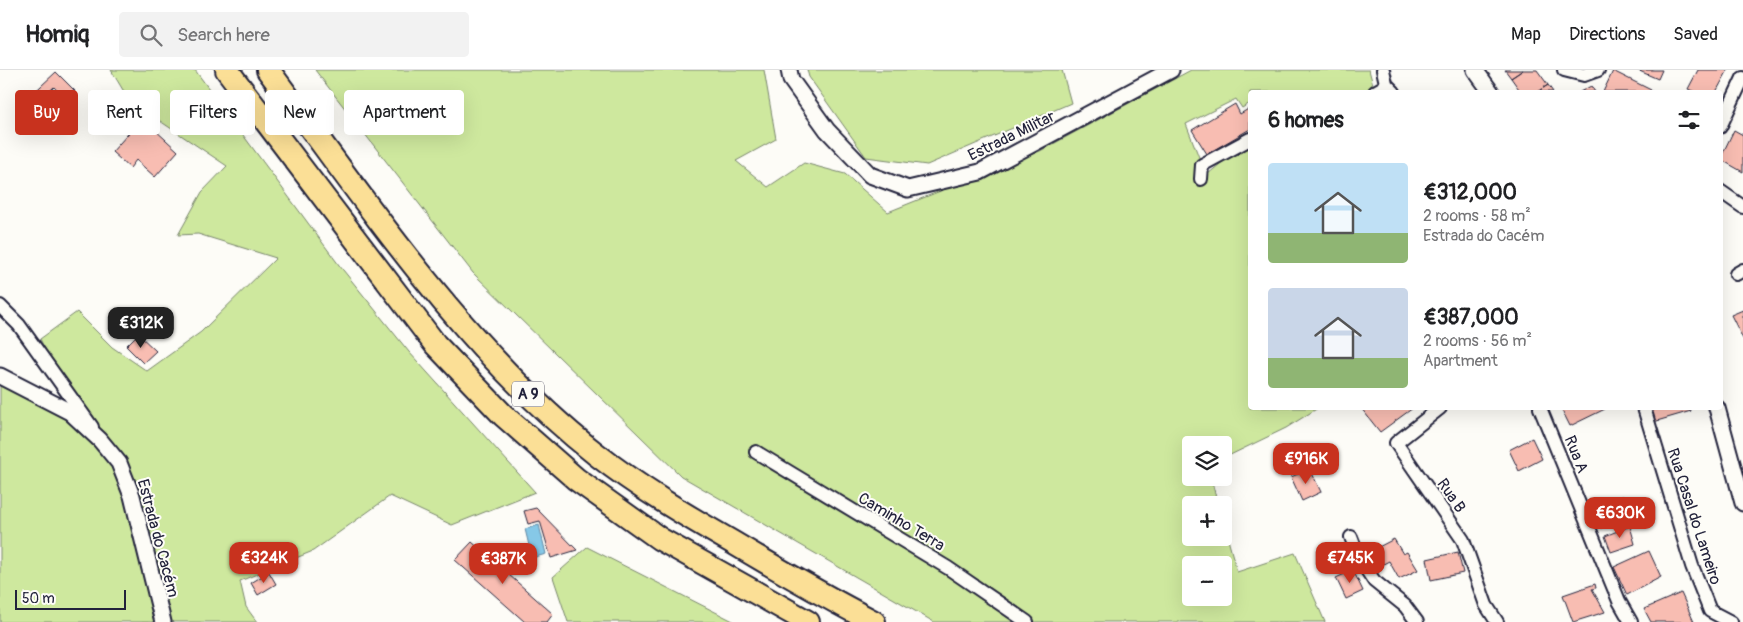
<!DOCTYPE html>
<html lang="en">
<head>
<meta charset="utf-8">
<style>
	body { margin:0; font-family:Pangolin,sans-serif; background:#f2f2f2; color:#202124; height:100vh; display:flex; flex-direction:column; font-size:19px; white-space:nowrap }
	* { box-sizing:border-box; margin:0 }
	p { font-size:16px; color:#757577 }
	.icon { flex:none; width:28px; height:28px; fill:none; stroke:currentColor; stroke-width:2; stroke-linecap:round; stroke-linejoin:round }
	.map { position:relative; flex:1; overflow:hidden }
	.details { position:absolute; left:1248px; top:20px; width:475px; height:320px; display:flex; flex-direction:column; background:#fff; border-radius:5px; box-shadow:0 5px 20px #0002 }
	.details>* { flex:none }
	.banner { position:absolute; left:15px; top:20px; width:475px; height:45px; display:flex; gap:10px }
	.buttons { position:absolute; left:1182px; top:366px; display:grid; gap:10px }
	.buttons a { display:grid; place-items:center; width:50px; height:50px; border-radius:5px; background:#fff; box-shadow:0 5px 20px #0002; font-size:25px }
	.scale { position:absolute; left:15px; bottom:12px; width:111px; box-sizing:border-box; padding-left:5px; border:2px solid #22223b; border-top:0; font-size:14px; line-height:18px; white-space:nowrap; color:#22223b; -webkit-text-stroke:4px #fdfcf7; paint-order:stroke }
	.price { position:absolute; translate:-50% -42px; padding:0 11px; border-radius:10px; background:#c8321e; color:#fff; font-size:16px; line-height:32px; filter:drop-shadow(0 1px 2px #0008) }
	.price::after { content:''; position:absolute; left:50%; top:30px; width:15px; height:11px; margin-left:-8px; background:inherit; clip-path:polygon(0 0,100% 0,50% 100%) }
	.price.selected { background:#222; color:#fff }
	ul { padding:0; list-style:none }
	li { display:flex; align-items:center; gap:15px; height:125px; padding:0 20px }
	li span { display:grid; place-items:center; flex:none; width:140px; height:100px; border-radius:5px; color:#555 }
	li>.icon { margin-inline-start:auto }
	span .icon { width:60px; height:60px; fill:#fffc; stroke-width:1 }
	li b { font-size:21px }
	h2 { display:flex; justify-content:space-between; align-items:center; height:60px; padding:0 20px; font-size:21px }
	.pill { padding:0 18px; border-radius:5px; background:#fff; box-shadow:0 5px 20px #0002; font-size:18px; line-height:45px }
	.pill.selected { background:#c8321e; color:#fff }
	header { display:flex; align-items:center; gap:30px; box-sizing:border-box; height:70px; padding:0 25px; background:#fff; border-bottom:1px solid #e0e0e0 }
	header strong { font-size:24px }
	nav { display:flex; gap:28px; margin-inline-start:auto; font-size:18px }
	.search { width:350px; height:45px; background:#f2f2f2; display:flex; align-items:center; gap:12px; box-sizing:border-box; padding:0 18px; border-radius:5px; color:#757577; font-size:19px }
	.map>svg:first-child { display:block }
	.green { fill:#cee89e; stroke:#78856c; fill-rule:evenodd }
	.water { fill:#86c8e7; stroke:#5e86a2 }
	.building { fill:#f8bdb2; stroke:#22223b }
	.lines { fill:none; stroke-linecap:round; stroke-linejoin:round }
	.minor-casing { stroke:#22223b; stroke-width:16 }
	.tertiary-casing { stroke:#22223b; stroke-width:19 }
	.motorway-casing { stroke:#22223b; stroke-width:26 }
	.minor { stroke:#fdfcf7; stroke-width:12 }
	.tertiary { stroke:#fdfcf7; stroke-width:15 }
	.motorway { stroke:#fbdf96; stroke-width:22 }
	.labels { text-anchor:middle; stroke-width:4; stroke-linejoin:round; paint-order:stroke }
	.shield { fill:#fdfcf7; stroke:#646373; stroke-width:1 }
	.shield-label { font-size:15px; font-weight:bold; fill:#22223b }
	.street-label { font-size:16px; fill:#22223b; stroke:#fdfcf7 }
</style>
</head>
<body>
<header>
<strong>Homiq</strong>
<div class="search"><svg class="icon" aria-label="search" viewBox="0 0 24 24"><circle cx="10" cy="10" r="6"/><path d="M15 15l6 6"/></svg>Search here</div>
<nav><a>Map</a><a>Directions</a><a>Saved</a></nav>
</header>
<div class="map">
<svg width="1743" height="552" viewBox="0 0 1743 552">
	<rect width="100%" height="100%" fill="#fdfcf7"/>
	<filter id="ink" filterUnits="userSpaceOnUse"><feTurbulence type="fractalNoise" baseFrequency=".02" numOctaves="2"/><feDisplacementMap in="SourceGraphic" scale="10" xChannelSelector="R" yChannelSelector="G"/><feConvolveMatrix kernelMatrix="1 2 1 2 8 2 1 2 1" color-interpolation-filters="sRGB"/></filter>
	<g filter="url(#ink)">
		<path class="green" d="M111 0H195L339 195 409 282 535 422 452 455 390 426 313 481 240 511 246 537 257 552H0V306L70 342 60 309 40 269 77 242 112 277 147 301 201 262 276 188 198 164 178 165 202 122 227 96 151 45 123 20Z
			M315 0H764L776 69 736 91 768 117 804 93 845 104 888 142 1040 81 1191 0H1369L1375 22H1250V33L1242 38 1236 29 1186 54 1202 95V109L1250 69V338H1318L1286 358 1224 388V375H1191V408H1211L1218 435H1191V468H1224V455L1237 502 1295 483 1325 552H934L681 406 473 203ZM1191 495H1224V528H1191Z
			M807 0H1062L1071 33 927 95 866 87 809 7Z
			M587 477 735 552H568L553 507Z"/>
		<path class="water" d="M55 40 68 53 61 61 47 47Z
			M539 455 546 484 532 488 525 459Z"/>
		<path class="building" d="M1505 0H1523L1511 8Z
			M1523 0H1537L1548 15 1537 22H1521L1511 8Z
			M1637 0H1662L1658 9Z
			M1698 0H1728L1716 22H1695L1688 19Z
			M1613 1 1651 20 1650 22H1603Z
			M56 2 75 21 66 30 54 17 32 38 25 31Z
			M1548 15 1553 22H1537Z
			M1591 16 1595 22H1580Z
			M1235 34 1240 44 1250 38V59L1207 84 1192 60Z
			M142 48 178 81 155 107 136 90 130 98 112 82Z
			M1734 60 1743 65V102L1720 89Z
			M1743 240V269L1731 245Z
			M138 264 156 281 143 293 126 276Z
			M1361 338H1413L1380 362Z
			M1561 338H1604L1605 339 1570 356Z
			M1651 338H1690L1691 341 1650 353 1646 339Z
			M1532 368 1542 389 1519 401 1509 380Z
			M1310 399 1321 422 1302 431 1291 407Z
			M1623 426 1630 448 1601 458 1593 436Z
			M536 438 577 480 551 488 540 451 528 454 524 441Z
			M1630 456 1635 474 1611 482 1605 466Z
			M1394 469 1403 484 1407 482 1418 500 1399 509 1389 491 1374 499 1365 484Z
			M472 472 553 544 547 552H525L455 490Z
			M1649 481 1661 507 1627 525 1614 497Z
			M1458 482 1463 503 1431 510 1427 489Z
			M1353 500 1363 521 1346 529 1336 508Z
			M269 502 276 514 258 525 251 513Z
			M1595 514 1596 518 1592 519 1605 542 1573 552 1563 525Z
			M1681 523 1694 552H1651L1644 539Z"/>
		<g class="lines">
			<defs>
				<path id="minor" d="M1383 0 1388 22
					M1564 0 1584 5 1598 0
					M1375 22 1387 15 1394 22
					M1720 57 1743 8
					M1201 109 1202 95 1250 69
					M1720 121 1743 137
					M1736 204 1743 200
					M0 236 19 255 92 357
					M1440 338 1396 373 1463 470 1486 535 1497 552
					M1540 338 1619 531 1631 552
					M1644 338 1692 496 1710 541 1731 552
					M756 382 948 498 1027 552
					M1351 467 1359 488 1374 511 1405 536 1417 552"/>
				<path id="tertiary" d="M789 0 791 10 827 60 870 105 908 119 980 102 1171 0
					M1475 0 1491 22
					M0 306 70 342 100 370 119 393 132 426 163 552
					M1717 338 1743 433"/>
				<path id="motorway" d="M227 0 435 274 503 345 576 409 660 469 808 552
					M268 0C365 130 467 283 596 384 638 417 685 445 732 472 779 500 826 527 874 552"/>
			</defs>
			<use href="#minor" class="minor-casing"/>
			<use href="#tertiary" class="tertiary-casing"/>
			<use href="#motorway" class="motorway-casing"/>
			<use href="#minor" class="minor"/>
			<use href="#tertiary" class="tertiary"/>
			<use href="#motorway" class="motorway"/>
		</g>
	</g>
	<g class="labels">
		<rect class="shield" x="512" y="311.5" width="32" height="25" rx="4"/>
		<g class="shield-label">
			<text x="528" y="329">A 9</text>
		</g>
		<g class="street-label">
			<text transform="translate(1011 65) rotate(-26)" y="6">Estrada Militar</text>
			<text transform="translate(1577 384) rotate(68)" y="6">Rua A</text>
			<text transform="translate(1452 425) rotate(55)" y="6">Rua B</text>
			<text transform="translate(1695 446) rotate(72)" y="6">Rua Casal do Lameiro</text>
			<text transform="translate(902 451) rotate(31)" y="6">Caminho Terra</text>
			<text transform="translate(159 468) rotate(75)" y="6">Estrada do Cacém</text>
		</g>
	</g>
</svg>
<div class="buttons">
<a><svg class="icon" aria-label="layers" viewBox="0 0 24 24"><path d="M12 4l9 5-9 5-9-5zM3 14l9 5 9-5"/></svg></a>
<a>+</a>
<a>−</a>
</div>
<div class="scale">50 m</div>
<b class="price selected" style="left:141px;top:279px">€312K</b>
<b class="price" style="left:1306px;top:415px">€916K</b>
<b class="price" style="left:1620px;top:469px">€630K</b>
<b class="price" style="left:264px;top:514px">€324K</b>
<b class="price" style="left:1350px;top:514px">€745K</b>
<b class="price" style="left:503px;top:515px">€387K</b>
<div class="banner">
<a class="pill selected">Buy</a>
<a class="pill">Rent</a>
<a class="pill">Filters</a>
<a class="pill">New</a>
<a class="pill">Apartment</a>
</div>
<section class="details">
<h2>6 homes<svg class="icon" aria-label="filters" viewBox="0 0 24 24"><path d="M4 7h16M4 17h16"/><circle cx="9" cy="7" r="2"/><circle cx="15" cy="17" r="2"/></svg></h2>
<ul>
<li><span style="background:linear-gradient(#bfe0f5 70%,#8fb573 0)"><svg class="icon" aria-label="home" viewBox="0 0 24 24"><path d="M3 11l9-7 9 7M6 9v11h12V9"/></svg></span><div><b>€312,000</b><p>2 rooms · 58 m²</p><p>Estrada do Cacém</p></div></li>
<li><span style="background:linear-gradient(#c9d6e8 70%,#8fb573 0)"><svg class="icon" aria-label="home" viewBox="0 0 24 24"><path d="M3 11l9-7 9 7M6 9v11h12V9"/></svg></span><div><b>€387,000</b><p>2 rooms · 56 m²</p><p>Apartment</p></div></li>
</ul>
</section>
</div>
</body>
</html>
